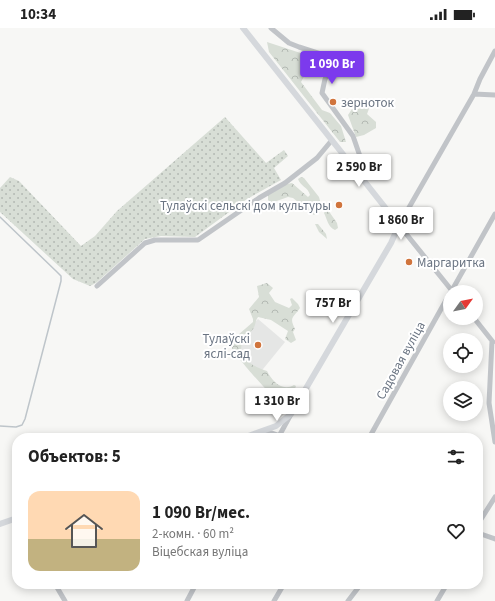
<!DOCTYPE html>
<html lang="ru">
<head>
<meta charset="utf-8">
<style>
	body { margin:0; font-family:"Source Sans 3",sans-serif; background:#f6f6f6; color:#222; height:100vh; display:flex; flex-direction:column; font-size:15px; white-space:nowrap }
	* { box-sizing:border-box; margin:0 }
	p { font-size:13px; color:#767676 }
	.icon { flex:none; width:22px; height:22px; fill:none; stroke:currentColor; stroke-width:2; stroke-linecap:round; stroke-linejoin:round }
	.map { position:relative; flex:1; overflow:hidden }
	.drawer { position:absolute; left:12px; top:405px; width:471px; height:156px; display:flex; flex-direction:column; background:#fff; border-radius:16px; box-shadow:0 2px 10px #0003 }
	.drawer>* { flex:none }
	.needle { width:26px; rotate:57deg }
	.controls { position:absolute; left:443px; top:257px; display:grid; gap:8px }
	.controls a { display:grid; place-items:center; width:40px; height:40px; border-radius:50%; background:#fff; box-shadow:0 2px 10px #0003; font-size:20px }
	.price { position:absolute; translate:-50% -34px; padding:0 9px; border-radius:4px; background:#fff; color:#222; font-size:13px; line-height:26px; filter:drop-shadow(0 1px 2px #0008) }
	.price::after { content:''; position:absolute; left:50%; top:24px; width:12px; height:9px; margin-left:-6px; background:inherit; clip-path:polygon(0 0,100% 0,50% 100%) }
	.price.active { background:#7c3aed; color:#fff }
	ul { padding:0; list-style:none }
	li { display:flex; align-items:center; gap:12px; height:100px; padding:0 16px }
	li span { display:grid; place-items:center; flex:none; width:112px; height:80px; border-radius:12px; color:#555 }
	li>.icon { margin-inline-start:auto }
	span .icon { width:48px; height:48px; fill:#fffc; stroke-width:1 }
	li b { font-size:17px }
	h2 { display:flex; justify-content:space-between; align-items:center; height:48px; padding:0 16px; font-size:17px }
	.status { display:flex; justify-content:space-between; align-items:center; height:28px; padding:0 20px; background:#fff; direction:ltr }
	.status svg { height:11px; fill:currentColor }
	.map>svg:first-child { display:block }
	.built { fill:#e5e6e5 }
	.forest { fill:url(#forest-crowns) }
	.garden { fill:url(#garden-dots) }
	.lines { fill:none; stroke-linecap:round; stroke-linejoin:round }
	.stream { stroke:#bec5ca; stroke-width:1.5 }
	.minor { stroke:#c1c4c8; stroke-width:5 }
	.major { stroke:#d5d8dc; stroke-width:6 }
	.poi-dot { fill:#d0743c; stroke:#fff; stroke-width:1.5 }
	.labels { text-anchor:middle; stroke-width:4; stroke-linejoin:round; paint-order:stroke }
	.poi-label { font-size:13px; fill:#6a7482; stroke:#fff; text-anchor:start }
	.street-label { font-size:13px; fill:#6a7482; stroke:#fff }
</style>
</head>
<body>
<div class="status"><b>10:34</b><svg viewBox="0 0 49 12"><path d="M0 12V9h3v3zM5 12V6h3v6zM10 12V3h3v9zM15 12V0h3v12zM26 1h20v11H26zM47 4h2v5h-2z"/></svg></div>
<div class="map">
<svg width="495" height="573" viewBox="0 0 495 573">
	<defs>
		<pattern id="forest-crowns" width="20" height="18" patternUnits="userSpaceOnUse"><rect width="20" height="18" fill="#d8ded6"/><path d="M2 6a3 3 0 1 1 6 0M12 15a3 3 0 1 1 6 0" fill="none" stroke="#b3b9b3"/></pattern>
		<pattern id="garden-dots" width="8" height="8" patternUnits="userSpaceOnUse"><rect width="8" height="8" fill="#d8ded6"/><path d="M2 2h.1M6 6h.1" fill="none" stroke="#b3b9b3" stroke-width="1.8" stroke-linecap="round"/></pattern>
	</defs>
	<rect width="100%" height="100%" fill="#f7f7f5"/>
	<path class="built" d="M258 291 285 314 259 346 232 320Z"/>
	<path class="forest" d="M267 14 331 35 328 38 306 31 302 34 307 43 301 54 322 82 330 85 341 98 346 114H340L269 24Z
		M363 72 370 78 367 86 376 94V100L364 107 356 109 348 87 352 81Z
		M301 149 304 150 319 169 322 180 318 186 314 187 293 170 288 169 271 175 268 172V167L287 156 292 155 308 169 310 167C308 159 300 158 298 151Z
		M326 182H328L337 195 338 200 335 202C328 199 327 191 324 185Z
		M315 196H318L326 206 327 211 319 204Z
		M267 255 273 260 269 265 275 274 289 280 292 277 290 271 292 270 298 276 300 280C293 290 289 289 295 301L293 304 296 312 291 315 285 311 288 303 271 292 258 289C255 293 256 297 253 301 250 305 246 309 243 313 235 330 255 339 267 343 272 353 282 364 294 357L296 358 293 366C287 369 281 373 275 370 269 366 234 326 232 320L238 307 253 294V291L249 281 259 269 257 258Z"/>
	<path class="garden" d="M225 89 266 135 284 122 288 128 274 140 281 152 247 171 195 209 161 208 145 211 96 255 90 258 73 251 0 184V160L10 149 19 153 81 218 95 208 117 183Z"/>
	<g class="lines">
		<path class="stream" d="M0 189 56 243 61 248V253L25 391 22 397 16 399 0 398"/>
		<path class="minor" d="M271 0 289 15 299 19 330 29 334 33V37L325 51 322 65 353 108 363 137 357 143
			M474 66 495 67
			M97 258 145 215 155 212H198L259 170 285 155 317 130 332 112
			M451 264 495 186
			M453 264 399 197 474 66 480 51 495 23
			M474 290 493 314
			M492 313 489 375 495 414
			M262 404H269L286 410
			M278 410 290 388
			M369 410 450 265
			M478 496 495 469
			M478 505 495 511
			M55 556 65 573
			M187 573 196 556
			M274 573 284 556
			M348 573 361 556
			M437 573 447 556"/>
		<path class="major" d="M243 0 399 197 391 215 291 386 276 398 243 410
			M0 496 17 490"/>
	</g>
	<g class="poi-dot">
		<circle cx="333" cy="74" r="4"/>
		<circle cx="339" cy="177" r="4"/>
		<circle cx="409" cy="234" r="4"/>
		<circle cx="258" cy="317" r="4"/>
	</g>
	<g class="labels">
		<g class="poi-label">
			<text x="341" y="79">зерноток</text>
			<text x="331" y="182" text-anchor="end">Тулаўскі сельскі дом культуры</text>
			<text x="417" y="239">Маргаритка</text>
			<text x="250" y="315" text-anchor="end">Тулаўскі<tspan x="250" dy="15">яслі-сад</tspan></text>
		</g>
		<g class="street-label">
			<text transform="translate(400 332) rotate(-61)" y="5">Садовая вуліца</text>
		</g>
	</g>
</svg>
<div class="controls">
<a><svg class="needle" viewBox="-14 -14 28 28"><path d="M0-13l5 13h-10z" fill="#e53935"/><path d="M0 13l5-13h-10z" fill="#767676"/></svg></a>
<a><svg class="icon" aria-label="locate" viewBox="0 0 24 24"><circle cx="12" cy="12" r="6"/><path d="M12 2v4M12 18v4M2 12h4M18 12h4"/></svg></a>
<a><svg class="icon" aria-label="layers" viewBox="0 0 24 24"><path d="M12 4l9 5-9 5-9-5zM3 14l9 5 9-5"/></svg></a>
</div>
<b class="price active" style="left:332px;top:57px">1 090 Br</b>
<b class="price" style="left:359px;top:160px">2 590 Br</b>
<b class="price" style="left:401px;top:213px">1 860 Br</b>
<b class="price" style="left:333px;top:296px">757 Br</b>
<b class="price" style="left:277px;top:394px">1 310 Br</b>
<section class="drawer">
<h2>Объектов: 5<svg class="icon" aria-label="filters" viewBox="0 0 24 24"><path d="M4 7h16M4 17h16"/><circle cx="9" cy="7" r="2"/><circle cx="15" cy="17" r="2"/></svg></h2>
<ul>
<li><span style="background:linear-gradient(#ffd9b3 60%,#c2b280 0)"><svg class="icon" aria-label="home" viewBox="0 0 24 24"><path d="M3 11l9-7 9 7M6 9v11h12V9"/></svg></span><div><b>1 090 Br/мес.</b><p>2-комн. · 60 m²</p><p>Віцебская вуліца</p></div><svg class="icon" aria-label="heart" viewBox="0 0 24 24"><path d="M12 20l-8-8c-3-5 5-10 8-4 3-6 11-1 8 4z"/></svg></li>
</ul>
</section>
</div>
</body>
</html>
